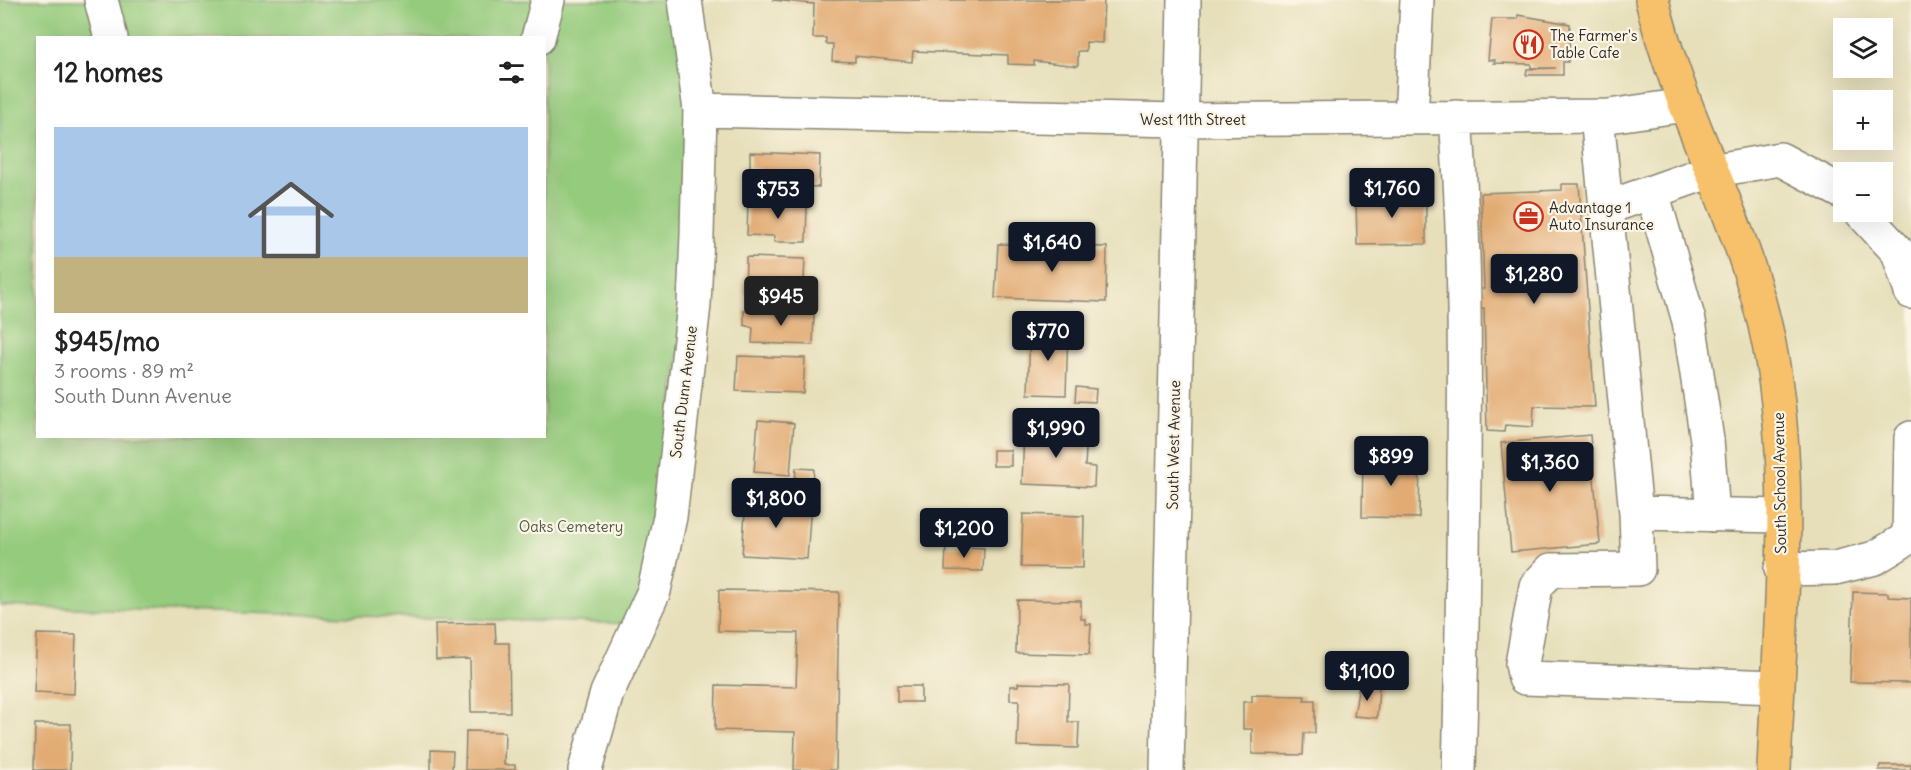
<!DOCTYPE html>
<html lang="en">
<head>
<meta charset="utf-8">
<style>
	body { margin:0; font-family:Delius,sans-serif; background:#f6f6f6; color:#222; height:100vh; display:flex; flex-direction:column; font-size:22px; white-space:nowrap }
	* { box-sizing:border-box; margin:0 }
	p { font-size:20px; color:#767676 }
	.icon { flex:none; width:33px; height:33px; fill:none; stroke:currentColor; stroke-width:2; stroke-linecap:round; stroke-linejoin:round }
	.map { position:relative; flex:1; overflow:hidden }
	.details { position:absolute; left:36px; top:36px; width:510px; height:402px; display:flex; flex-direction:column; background:#fff; border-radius:0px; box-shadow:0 6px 24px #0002 }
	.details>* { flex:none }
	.controls { position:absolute; left:1833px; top:18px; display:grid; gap:12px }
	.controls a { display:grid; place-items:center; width:60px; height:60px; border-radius:0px; background:#fff; box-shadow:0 6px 24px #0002; font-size:30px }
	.price { position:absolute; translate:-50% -51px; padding:0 14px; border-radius:6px; background:#111827; color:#fff; font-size:20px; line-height:39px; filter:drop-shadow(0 2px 3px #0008) }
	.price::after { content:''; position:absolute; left:50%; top:36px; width:18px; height:14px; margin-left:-9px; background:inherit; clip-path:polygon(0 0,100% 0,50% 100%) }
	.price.active { background:#222; color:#fff }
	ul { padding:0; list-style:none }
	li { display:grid; align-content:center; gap:12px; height:318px; padding:0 18px }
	li span { display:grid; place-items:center; height:186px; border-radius:0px; color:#555 }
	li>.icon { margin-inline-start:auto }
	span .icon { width:108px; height:108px; fill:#fffc; stroke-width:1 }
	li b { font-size:26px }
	h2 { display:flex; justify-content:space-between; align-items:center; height:72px; padding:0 18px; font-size:26px }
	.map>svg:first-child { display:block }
	.green { fill:#95cb7d; stroke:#607b54; stroke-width:1.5; fill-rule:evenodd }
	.building { fill:#e2ab73 }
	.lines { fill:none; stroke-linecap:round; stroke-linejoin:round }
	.minor-casing { stroke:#888572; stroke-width:36 }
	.major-casing { stroke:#888572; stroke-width:36 }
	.minor { stroke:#fff; stroke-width:33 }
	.major { stroke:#f7c06b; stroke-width:33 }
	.labels { text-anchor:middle; stroke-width:4.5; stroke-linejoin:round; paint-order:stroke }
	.poi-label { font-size:15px; fill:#2b2b2b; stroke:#fcf5e5; text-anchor:start }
	.street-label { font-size:15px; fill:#2b2b2b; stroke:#fcf5e5 }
	.park-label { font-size:15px; fill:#4b5b44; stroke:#fcf5e5 }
</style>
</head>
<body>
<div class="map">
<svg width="1911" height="770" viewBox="0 0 1911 770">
	<rect width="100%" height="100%" fill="#fcf5e5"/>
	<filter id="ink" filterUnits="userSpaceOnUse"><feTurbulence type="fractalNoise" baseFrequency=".0167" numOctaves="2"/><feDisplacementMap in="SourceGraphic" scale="12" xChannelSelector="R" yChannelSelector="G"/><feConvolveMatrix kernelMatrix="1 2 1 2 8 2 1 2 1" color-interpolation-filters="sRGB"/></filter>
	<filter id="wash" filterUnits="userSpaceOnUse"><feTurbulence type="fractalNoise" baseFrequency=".008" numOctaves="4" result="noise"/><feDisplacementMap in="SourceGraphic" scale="24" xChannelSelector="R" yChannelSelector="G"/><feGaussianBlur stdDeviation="1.35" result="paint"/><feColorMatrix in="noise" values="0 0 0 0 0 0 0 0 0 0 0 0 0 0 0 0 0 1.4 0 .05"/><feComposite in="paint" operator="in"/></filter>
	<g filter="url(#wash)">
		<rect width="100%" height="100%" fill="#e6dfba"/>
		<path class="green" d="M0 0H685L697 235 639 624 0 606ZM38 38H544V436H38Z"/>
		<g id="blocks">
			<path class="building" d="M772 0H1104L1102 43 1086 42V51H1078V66L1034 61V65L1008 64V55L913 51 912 62 855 56V62L832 61 833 44H826V38H813L814 4Z
				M1518 15 1570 24 1569 51 1568 62H1563V75H1526L1527 69 1556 68H1531V64L1494 63 1495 60H1488L1492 19H1518Z
				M750 152 820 155 819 187 758 185 759 169 750 167Z
				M1562 184H1579L1595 407 1534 406 1533 427 1505 425 1504 432 1487 431 1484 308H1477V289H1484L1481 193 1562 190Z
				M1393 187H1413V197H1426V244L1357 245 1356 198H1393Z
				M748 201 807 202 806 242H774V236L747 235Z
				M998 244 1107 247 1106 302 995 298Z
				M746 257 805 259 803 299 753 298V295L745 294Z
				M744 311 814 313 813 345 752 343 753 328 744 325Z
				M1030 328 1068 329 1066 395 1028 394Z
				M738 356 805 358 803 393 736 391Z
				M1076 387 1096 389 1095 402 1075 401Z
				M758 420 794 423 790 475 754 472Z
				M1024 430 1087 433 1085 466 1095 467 1094 487 1022 484Z
				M1590 435 1600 544 1511 552 1501 443Z
				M993 450H1011V466H993Z
				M1363 456 1420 457 1419 518 1362 517Z
				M796 468 814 469 813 483 795 482Z
				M746 499 811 504 807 559 742 555Z
				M1023 514 1084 516 1083 568 1021 567Z
				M946 546 984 548 983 571 945 570Z
				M719 590 839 592 836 770H794L795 732 715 730 716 685 796 687 798 633 718 631Z
				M1853 592 1888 593V597L1911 598V683L1850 682Z
				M1017 600 1081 601V619H1085V624H1091L1089 655 1016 653Z
				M495 623 496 643H509L510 712H471L470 659 436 660 435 624Z
				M37 634 76 635 74 694 34 692Z
				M1018 683 1069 684 1068 722H1079L1078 748 1017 746 1019 700H1010V686H1018Z
				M1359 685 1379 686 1377 718 1354 716Z
				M897 686H921V702H897Z
				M1252 695 1305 696 1304 700H1315V733H1304L1303 755 1252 754V729H1243V702H1252Z
				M35 724H71L70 770H34Z
				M466 731 505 732 504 765H515V770H465Z
				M431 750 453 751 452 770H431Z
				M1880 765H1911V770H1879Z"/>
		</g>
	</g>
	<g filter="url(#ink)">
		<use href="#blocks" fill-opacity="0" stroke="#888572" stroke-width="1.5"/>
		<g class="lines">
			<defs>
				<path id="minor" d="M101 0 111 38
					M538 38 548 0
					M700 110 1181 120 1609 116 1685 105
					M1597 116 1636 513 1638 569 1551 570 1536 586 1522 664 1525 678 1777 687
					M1456 117C1465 234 1465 349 1464 466 1463 568 1462 669 1459 770
					M1411 118 1417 0
					M1652 192 1689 321 1707 440 1713 515
					M1606 208 1711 171 1780 159 1844 193
					M1861 212 1898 252 1911 292
					M1636 513 1782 516
					M1781 569 1835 568 1875 558 1909 537 1911 438
					M585 770 607 693 654 591 670 517 694 305 697 235 700 110 685 0
					M1167 770 1184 0"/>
				<path id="major" d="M1652 0C1680 118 1746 225 1769 344 1796 479 1779 632 1774 770"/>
			</defs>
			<use href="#minor" class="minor-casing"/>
			<use href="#major" class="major-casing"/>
			<use href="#minor" class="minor"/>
			<use href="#major" class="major"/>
		</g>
	</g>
	<defs>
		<symbol id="restaurant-ring" viewBox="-11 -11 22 22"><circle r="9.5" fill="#fcf5e5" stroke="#c8321e" stroke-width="1.5"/><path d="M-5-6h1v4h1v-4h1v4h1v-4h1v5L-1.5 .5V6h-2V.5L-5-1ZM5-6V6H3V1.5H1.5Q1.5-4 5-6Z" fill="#c8321e"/></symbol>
		<symbol id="office-ring" viewBox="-11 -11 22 22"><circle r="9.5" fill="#fcf5e5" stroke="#c8321e" stroke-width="1.5"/><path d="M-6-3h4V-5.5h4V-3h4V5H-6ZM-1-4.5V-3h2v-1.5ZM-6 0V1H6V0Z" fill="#c8321e"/></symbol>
	</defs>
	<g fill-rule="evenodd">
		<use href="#restaurant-ring" x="1512" y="28" width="33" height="33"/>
		<use href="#office-ring" x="1512" y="200" width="33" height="33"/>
	</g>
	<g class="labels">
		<g class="poi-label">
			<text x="1550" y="41">The Farmer's<tspan x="1550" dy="17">Table Cafe</tspan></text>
			<text x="1549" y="213">Advantage 1<tspan x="1549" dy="17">Auto Insurance</tspan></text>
		</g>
		<g class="street-label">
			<text x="1193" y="125">West 11th Street</text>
			<text transform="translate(684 392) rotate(-83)" y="5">South Dunn Avenue</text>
			<text transform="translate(1174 445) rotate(-89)" y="5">South West Avenue</text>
			<text transform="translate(1780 483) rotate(-91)" y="5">South School Avenue</text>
		</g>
		<g class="park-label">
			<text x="571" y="532">Oaks Cemetery</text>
		</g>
	</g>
</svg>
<div class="controls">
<a><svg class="icon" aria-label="layers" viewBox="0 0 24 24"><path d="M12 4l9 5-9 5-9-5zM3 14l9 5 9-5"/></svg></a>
<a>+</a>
<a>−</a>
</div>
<b class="price" style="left:1392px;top:219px">$1,760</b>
<b class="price" style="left:778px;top:220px">$753</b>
<b class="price" style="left:1052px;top:273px">$1,640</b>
<b class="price" style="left:1534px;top:305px">$1,280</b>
<b class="price active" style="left:781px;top:327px">$945</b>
<b class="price" style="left:1048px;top:362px">$770</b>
<b class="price" style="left:1056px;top:459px">$1,990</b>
<b class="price" style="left:1391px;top:487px">$899</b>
<b class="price" style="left:1550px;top:493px">$1,360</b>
<b class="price" style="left:776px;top:529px">$1,800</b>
<b class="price" style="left:964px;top:559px">$1,200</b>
<b class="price" style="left:1367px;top:702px">$1,100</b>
<section class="details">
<h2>12 homes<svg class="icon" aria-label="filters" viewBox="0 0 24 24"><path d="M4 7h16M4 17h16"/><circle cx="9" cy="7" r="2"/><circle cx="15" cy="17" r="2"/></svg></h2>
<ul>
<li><span style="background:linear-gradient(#a9c7e8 70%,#c2b280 0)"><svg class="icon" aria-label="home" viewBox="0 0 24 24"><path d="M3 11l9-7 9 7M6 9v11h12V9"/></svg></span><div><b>$945/mo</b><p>3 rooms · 89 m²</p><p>South Dunn Avenue</p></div></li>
</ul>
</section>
</div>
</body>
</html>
